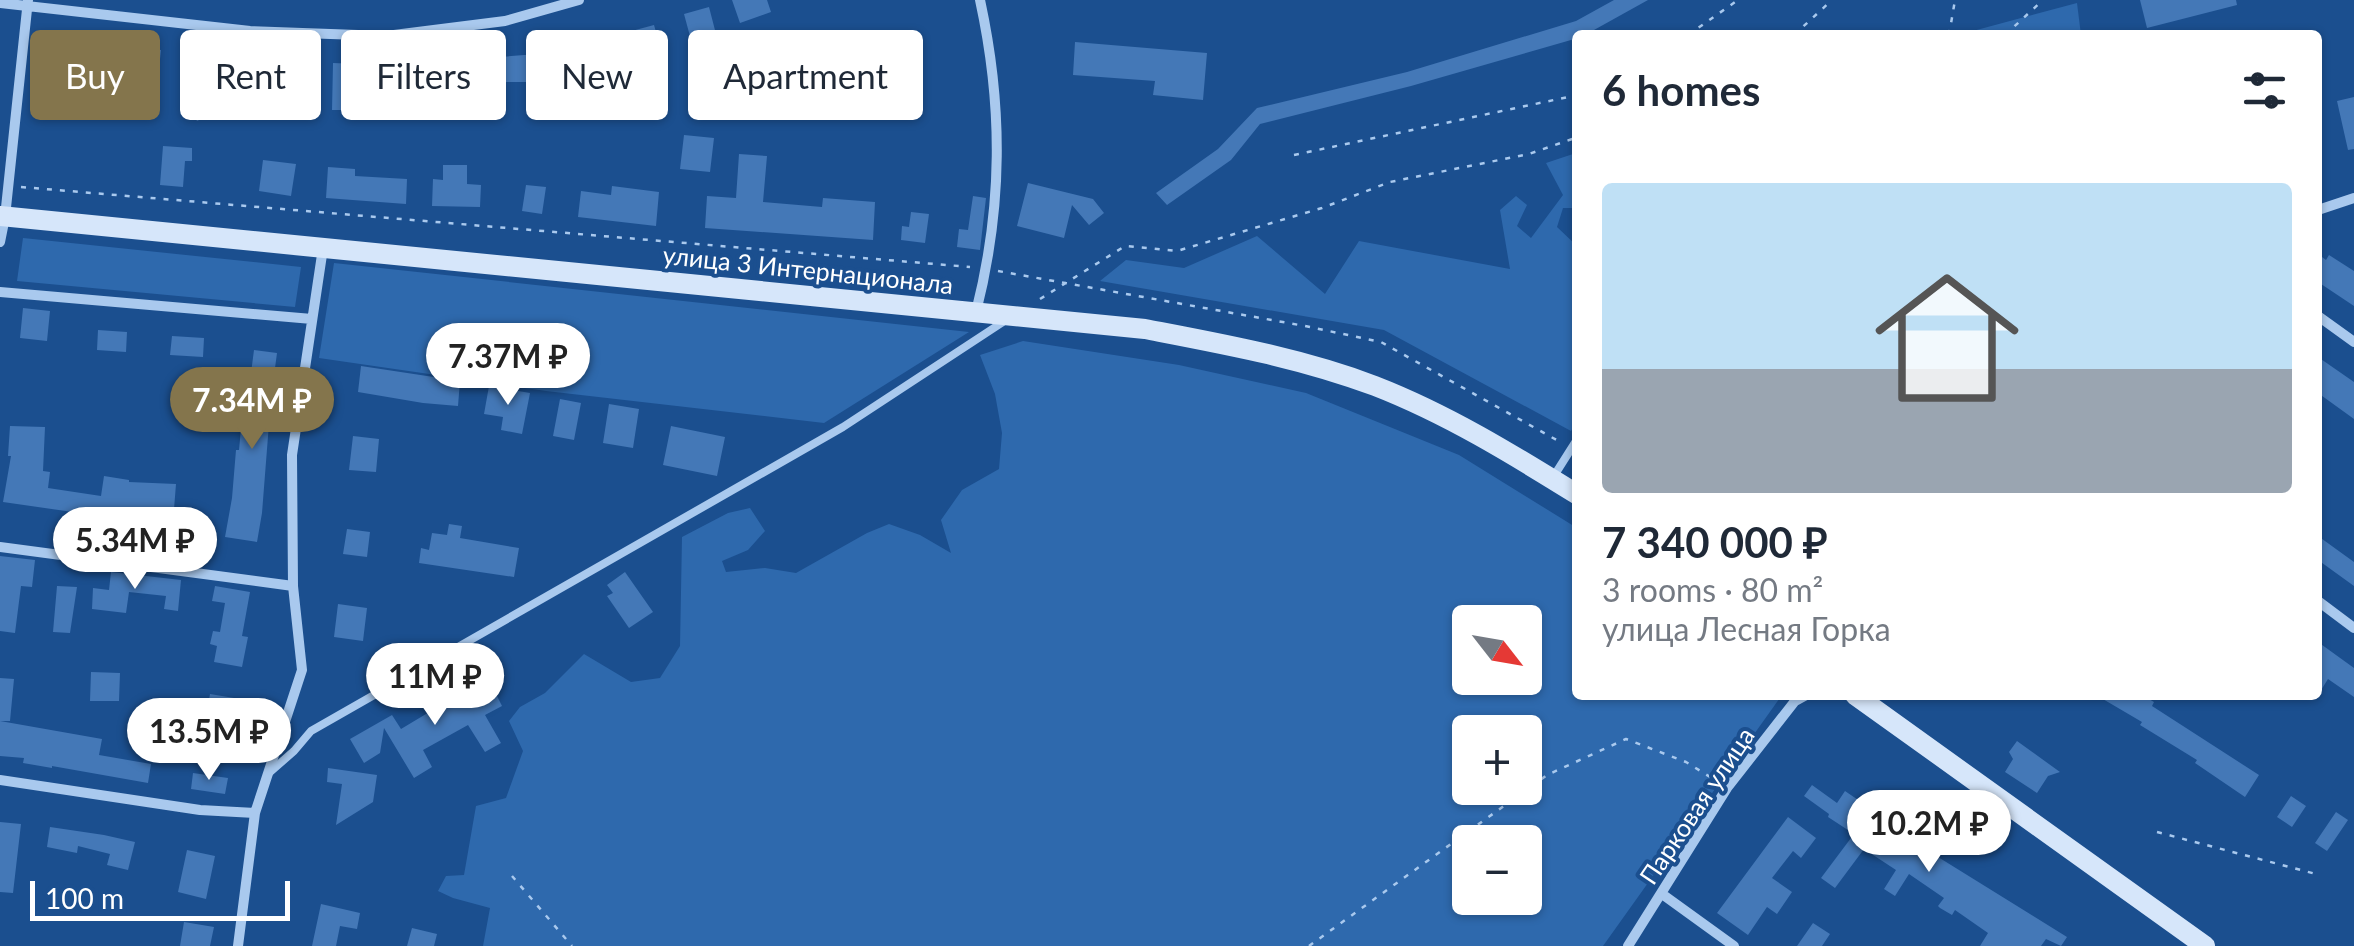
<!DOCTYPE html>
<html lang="en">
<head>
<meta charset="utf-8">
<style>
	body { margin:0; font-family:Lato,sans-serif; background:#f6f6f7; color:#1f2937; height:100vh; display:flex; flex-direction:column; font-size:38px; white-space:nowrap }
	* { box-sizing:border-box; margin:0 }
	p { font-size:32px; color:#747a83 }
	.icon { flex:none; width:55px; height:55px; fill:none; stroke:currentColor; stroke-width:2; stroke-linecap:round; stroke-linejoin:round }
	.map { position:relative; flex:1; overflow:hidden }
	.details { position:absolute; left:1572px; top:30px; width:750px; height:670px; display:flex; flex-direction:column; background:#fff; border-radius:10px; box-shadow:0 2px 8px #0004 }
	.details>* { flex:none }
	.banner { position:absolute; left:30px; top:30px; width:950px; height:90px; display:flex; gap:20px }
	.needle { width:65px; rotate:121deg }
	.tools { position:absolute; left:1452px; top:605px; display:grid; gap:20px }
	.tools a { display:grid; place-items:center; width:90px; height:90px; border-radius:10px; background:#fff; box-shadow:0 2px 8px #0004; font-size:50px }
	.scale { position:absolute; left:30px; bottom:25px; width:260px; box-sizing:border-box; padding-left:10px; border:5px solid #fff; border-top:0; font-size:28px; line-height:35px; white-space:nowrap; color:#fff; -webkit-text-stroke:8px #1b4f8f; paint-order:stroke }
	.price { position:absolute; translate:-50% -85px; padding:0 22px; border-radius:35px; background:#fff; color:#222; font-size:32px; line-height:65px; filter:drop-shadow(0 2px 5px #0008) }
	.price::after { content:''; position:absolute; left:50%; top:60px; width:30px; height:22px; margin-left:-15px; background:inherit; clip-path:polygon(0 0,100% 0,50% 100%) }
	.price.selected { background:#84754c; color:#fff }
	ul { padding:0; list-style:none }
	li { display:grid; align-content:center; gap:20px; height:530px; padding:0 30px }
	li span { display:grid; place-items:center; height:310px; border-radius:10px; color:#555 }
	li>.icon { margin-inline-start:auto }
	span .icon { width:180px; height:180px; fill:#fffc; stroke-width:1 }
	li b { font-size:42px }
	h2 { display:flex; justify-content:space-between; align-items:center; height:120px; padding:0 30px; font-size:42px }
	.chip { padding:0 35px; border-radius:10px; background:#fff; box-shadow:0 2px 8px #0004; font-size:35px; line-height:90px }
	.chip.selected { background:#84754c; color:#fff }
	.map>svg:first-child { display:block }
	.green { fill:#2e69ad; fill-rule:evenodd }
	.building { fill:#4478b7 }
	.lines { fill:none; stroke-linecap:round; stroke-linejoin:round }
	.path { stroke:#a9c9ee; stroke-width:2.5; stroke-dasharray:5 8; stroke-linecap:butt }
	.service { stroke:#a9c9ee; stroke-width:8 }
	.minor { stroke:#a9c9ee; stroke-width:10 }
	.secondary { stroke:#d6e6fa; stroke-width:20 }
	.labels { text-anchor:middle; stroke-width:8; stroke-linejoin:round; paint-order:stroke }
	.street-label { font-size:25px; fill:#fff; stroke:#1b4f8f }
</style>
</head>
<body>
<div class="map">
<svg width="2354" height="946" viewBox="0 0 2354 946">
	<rect width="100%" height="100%" fill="#1b4f8f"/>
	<path class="green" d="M2077 3 2081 35H1958Z
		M1573 154 1577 160V208H1563L1557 227 1577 246 1578 420 1571 431 1384 330 1100 281 1126 260 1184 268 1257 236 1325 294 1359 241 1510 269 1500 210 1516 196 1527 205 1517 226 1531 238 1563 195 1546 163Z
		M23 238 301 267 295 307 17 281Z
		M334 263 969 332 824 423 546 391 319 358Z
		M1023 341 1179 365 1306 393 1459 455 1577 528 1578 695H1782L1603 946H483L490 908 453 898 438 891 446 876 464 875 476 806 506 798 523 751 509 721 520 707 545 693 584 654 631 682 660 678 680 646 682 537 728 513 750 508 765 531 748 550 722 561 726 572 765 568 796 573 867 533 889 524 920 535 951 553 941 520 962 490 999 469 1002 433 995 394 980 355ZM1470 622H1525V678H1470ZM1525 732V788H1470V732ZM1525 842V898H1470V842Z"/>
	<path class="building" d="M732 0H767L771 12 740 23Z
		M1614 0H1648L1585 35H1578V38L1411 86 1260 124 1231 160 1167 205 1156 193 1218 149 1257 108 1407 72 1576 21Z
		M2140 0H2236L2237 5 2147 28Z
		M709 7 716 34 691 40 684 14Z
		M654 25 663 56 636 64 635 60 591 69 586 42 628 34V32Z
		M61 31 105 36 102 60 109 61 107 76 74 72 69 108 51 105Z
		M1075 42 1207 53 1203 100 1153 95 1155 81 1073 75Z
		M139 48 161 50 157 86 134 83Z
		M524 55H550V82H507L479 86 477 59Z
		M255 61 308 65 306 90 277 88 276 103 252 102Z
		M333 63 359 64 358 96H348V110H332Z
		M391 64 427 66 425 93 390 91Z
		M204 87 216 112 197 121 185 97Z
		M2354 97V149L2348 150 2337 101Z
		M684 135 714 138 710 172 680 169Z
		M163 146 192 148V161H185L183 187 160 185Z
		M739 154 767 156 763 202 822 207 823 198 875 202 873 240 705 228 707 196 736 198Z
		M263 160 296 164 291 196 259 191Z
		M443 165H467V184L481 185 480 207 432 206 433 179 443 180Z
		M328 167 355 169V176L407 179 406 204 326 198Z
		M1028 183 1093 199 1104 213 1089 225 1072 205 1064 238 1017 226Z
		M526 185 546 187 542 214 522 211Z
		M612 186 659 192 656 226 578 217 581 191 611 195Z
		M973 196 986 198 980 250 957 247 959 229 968 230Z
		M911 212 929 214 925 243 901 240 902 226 909 227Z
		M2318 254 2326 260 2329 255 2354 271V306L2318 282Z
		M23 308 50 311 47 341 20 338Z
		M98 330 127 332 126 352 97 350Z
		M172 336 204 338 203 357 170 355Z
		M254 350 277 353 271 398 262 513 257 542 225 537 232 498 236 450H239L244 396H248Z
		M2318 357 2354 382V419L2318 393Z
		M361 366 460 381 458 406 423 403 358 392Z
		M489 386 530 393 522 434 501 430 503 417 484 414Z
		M560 399 581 403 574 440 553 436Z
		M609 404 639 409 633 448 603 443Z
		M10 426 45 427 43 471 50 472 48 488 101 496 104 476 129 480V482L176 484 173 522 149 520V523L3 502 11 456H8Z
		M671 426 725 437 717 476 663 465Z
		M353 436 379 439 376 472 349 470Z
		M449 524 462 526 460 538 519 548 514 577 419 563 421 548 429 550 432 533 447 535Z
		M347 529 370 532 367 557 343 554Z
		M2318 536 2354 562V586L2318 560Z
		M0 556 35 560 32 587 21 586 15 633 0 631Z
		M111 572 181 580 178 611 164 609 166 596 129 592 126 613 92 609 93 588 109 590Z
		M625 572 653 612 629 628 607 596 613 593 607 585Z
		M57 586 77 587 70 633 53 632Z
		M215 586 250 592 242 636 248 637 242 667 214 662 217 646 210 644 213 631 220 632 225 603 212 601Z
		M338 604 367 608 363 641 334 637Z
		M2318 642 2354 668V697L2328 679 2318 695Z
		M91 672 120 673 119 701H90Z
		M0 678 14 679 10 721H0Z
		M488 678 502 706 485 715 501 743 485 752 468 725 423 750 432 767 414 778 384 728 380 753 364 763 350 739 392 715 401 729 431 711 429 708Z
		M210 694 240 699 237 721 206 716Z
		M2096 695H2142L2154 702 2152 706 2259 775 2245 797 2195 763 2197 760 2140 725 2142 722Z
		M0 721 102 739 99 755 151 764 148 783 52 766V768L23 763 24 758 0 756Z
		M2017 741 2060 772 2048 776 2037 793 2005 772 2013 759 2009 752Z
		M328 768 377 775 373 802 336 825 342 784 327 782Z
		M193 773 228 778 225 794 191 789Z
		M1812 785 1837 803 1845 791 1883 817 1881 820 1930 852 2067 937 2061 946 2046 939 2041 946H1980L1988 933 1955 910 1952 915 1940 908 1938 906 1944 898 1909 874 1895 896 1884 889 1896 870 1864 849 1835 888 1821 878 1854 834 1828 817 1829 814 1804 796Z
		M2291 796 2306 806 2292 827 2277 817Z
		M2336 812 2348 820 2327 851 2315 843Z
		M1788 817 1816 838 1801 858 1793 851 1772 878 1792 892 1777 914 1767 907 1748 935 1717 913Z
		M0 822 21 824 13 893 0 892Z
		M50 827 104 835 135 842 128 870 107 865 110 854 78 846 77 853 47 847Z
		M187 850 215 856 206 899 178 892Z
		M321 904 360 913 357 929 340 926 336 946H312Z
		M184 922 214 927 210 946H180Z
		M1813 923 1830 934 1822 946H1797Z
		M412 928 437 934 434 946H407Z"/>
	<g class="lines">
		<path class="path" d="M1688 35 1738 0
			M1794 35 1832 0
			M1949 35 1955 0
			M2005 35 2043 0
			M1294 155 1568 97 1578 93
			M21 187 970 267
			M998 271 1305 326 1381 342 1562 443
			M1040 299 1125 246 1177 251 1322 208 1390 182 1529 154 1578 137
			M2157 832 2316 874
			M512 876 572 946
			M1309 946 1547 775 1626 739 1686 762 1715 780"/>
		<path class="service" d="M1552 479 1578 438
			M270 772 294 751 311 731 843 427 1006 320"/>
		<path class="minor" d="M0 3 250 31 386 36 505 21 579 0
			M2318 210 2354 198
			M0 242 5 217 28 0
			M0 292 312 319
			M976 312C1003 206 1003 106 980 0
			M2318 316 2354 342
			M0 547 293 586
			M2318 601 2354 628
			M0 780 200 810 255 813
			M1662 894 1734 946
			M238 946 255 813 302 670 293 586 292 455 323 248
			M1628 946 1727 788 1795 701 1806 695"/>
		<path class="secondary" d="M0 216 1145 329C1223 344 1301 358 1375 386 1447 414 1512 454 1578 495
			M1855 695 2205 946"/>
	</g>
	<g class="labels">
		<g class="street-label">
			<text transform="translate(808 270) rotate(6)" y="9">улица 3 Интернационала</text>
			<text transform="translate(1697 806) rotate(-56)" y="9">Парковая улица</text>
		</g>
	</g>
</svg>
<div class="tools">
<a><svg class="needle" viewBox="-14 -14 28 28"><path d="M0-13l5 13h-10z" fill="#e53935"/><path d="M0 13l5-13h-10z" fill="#747a83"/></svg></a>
<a>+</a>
<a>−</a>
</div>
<div class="scale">100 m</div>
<b class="price" style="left:508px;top:408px">7.37M ₽</b>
<b class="price selected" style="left:252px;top:452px">7.34M ₽</b>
<b class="price" style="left:135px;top:592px">5.34M ₽</b>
<b class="price" style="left:435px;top:728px">11M ₽</b>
<b class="price" style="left:209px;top:783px">13.5M ₽</b>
<b class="price" style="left:1929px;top:875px">10.2M ₽</b>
<div class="banner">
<a class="chip selected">Buy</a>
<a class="chip">Rent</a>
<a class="chip">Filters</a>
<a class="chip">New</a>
<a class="chip">Apartment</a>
</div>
<section class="details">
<h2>6 homes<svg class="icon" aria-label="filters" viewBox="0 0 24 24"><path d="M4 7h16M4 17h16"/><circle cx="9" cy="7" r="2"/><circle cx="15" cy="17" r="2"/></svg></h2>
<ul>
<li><span style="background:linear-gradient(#bfe0f5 60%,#9aa5b1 0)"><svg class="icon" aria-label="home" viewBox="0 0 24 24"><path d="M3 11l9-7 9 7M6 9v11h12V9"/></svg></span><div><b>7 340 000 ₽</b><p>3 rooms · 80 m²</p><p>улица Лесная Горка</p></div></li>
</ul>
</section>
</div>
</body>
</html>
